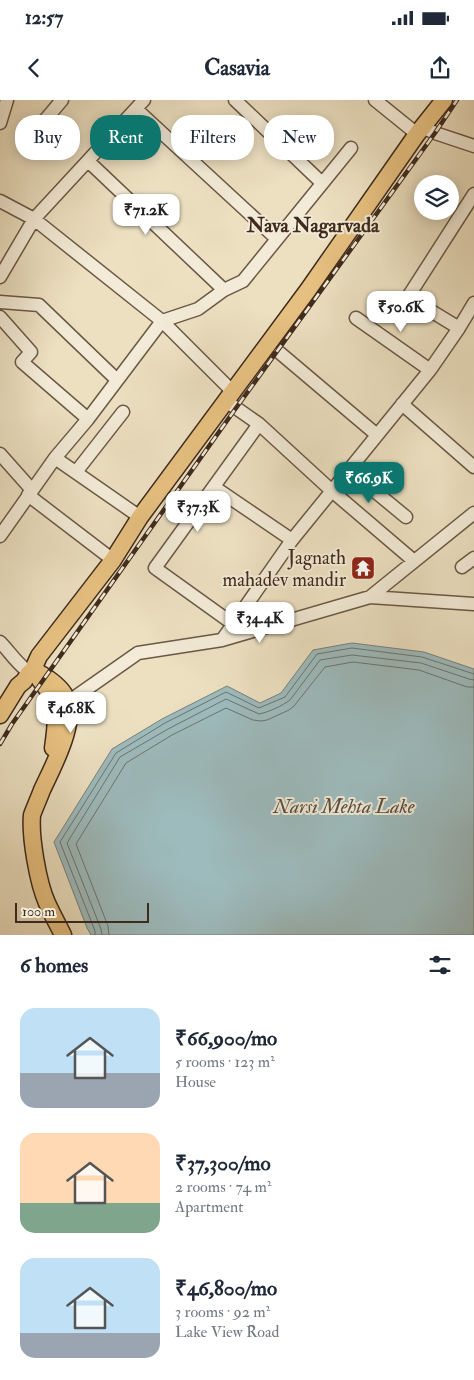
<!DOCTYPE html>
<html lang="en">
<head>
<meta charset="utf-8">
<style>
	body { margin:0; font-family:"IM FELL Double Pica",serif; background:#f6f6f7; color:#1f2937; height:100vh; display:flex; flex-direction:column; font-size:19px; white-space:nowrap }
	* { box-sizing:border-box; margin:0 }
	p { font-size:16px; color:#747a83 }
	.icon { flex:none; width:28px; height:28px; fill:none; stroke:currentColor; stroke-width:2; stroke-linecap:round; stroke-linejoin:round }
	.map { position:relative; height:835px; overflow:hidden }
	.side { display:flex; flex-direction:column; background:#fff; flex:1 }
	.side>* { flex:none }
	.hud { position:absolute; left:15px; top:15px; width:445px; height:45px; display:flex; gap:10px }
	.buttons { position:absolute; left:414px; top:75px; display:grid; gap:10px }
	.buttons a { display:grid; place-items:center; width:45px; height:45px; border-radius:50%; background:#fff; box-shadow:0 2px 12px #0003; font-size:25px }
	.scale { position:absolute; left:15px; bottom:12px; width:134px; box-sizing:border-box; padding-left:5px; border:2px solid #3f2b1d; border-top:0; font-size:14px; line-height:18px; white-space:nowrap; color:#3f2b1d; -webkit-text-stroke:4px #f3ebd7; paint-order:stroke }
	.price { position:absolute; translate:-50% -42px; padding:0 11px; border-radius:10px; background:#fff; color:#222; font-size:16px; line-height:32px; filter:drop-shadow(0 1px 2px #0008) }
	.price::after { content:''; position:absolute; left:50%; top:30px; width:15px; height:11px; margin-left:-8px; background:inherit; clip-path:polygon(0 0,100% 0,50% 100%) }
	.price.selected { background:#0f766e; color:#fff }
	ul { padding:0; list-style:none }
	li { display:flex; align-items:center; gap:15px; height:125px; padding:0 20px }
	li span { display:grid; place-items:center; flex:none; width:140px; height:100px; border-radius:15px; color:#555 }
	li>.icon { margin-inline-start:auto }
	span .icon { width:60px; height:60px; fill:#fffc; stroke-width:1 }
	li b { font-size:21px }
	h2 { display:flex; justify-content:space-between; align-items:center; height:60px; padding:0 20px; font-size:21px }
	.chip { padding:0 18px; border-radius:20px; background:#fff; box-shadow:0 2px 12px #0003; font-size:18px; line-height:45px }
	.chip.selected { background:#0f766e; color:#fff }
	.status { display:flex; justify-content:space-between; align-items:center; height:35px; padding:0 25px; background:#fff; direction:ltr }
	.status svg { height:14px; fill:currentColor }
	header { display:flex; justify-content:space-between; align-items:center; height:65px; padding:0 20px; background:#fff; font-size:22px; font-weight:800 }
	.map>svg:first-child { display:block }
	.water { fill:#9dbbbd; stroke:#77817d }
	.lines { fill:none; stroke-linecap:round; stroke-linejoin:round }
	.shore { stroke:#6e736d; stroke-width:1 }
	.minor-casing { stroke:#6a5846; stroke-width:15 }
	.major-casing { stroke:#3f2b1d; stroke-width:19 }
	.minor { stroke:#f3ebd7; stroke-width:12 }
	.major { stroke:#e6c080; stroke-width:16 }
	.rail-casing { stroke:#3f2b1d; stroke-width:4.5 }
	.rail { stroke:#f3ebd7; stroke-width:2.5; stroke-dasharray:8; stroke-linecap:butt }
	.labels { text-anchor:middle; stroke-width:4; stroke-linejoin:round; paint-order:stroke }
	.poi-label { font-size:19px; fill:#3f2b1d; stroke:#f3ebd7; text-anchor:end }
	.neighbourhood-label { font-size:20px; font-weight:bold; fill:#3f2b1d; stroke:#f3ebd7 }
	.water-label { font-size:20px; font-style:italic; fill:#564f45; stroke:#f3ebd7 }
</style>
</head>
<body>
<div class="status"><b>12:57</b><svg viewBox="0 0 49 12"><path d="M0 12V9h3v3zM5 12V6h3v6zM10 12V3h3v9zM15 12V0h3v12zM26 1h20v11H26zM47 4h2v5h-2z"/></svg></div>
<header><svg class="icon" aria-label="back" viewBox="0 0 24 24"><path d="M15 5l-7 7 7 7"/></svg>Casavia<svg class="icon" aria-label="share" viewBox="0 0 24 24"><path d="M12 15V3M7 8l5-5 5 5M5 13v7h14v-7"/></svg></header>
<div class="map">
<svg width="474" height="835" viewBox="0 0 474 835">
	<rect width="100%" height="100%" fill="#ece0c1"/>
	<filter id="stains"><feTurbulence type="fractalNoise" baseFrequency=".004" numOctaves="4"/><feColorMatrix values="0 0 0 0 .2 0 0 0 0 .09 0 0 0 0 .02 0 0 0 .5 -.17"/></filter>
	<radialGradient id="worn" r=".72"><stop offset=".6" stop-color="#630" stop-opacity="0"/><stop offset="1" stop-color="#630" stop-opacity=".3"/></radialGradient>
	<path class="water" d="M352 543 424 552 474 569V835H91L87 828 54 742 112 649 162 619 227 586 260 603 281 593 313 550Z"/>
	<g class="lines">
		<path class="shore" d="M95 835V831L60 742 116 653 165 623 226 592 259 608 285 597 317 554 352 548 422 557 474 574
			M102 835 101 829 67 743 120 657 168 629 226 599 259 614C269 612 282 606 290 600L320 560 352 555 421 563 469 579 474 580
			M109 835 108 826 76 744 126 663 172 635 226 608 253 620 261 621 267 620 289 610 294 606 325 567 353 562 419 570 467 587H474"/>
		<defs>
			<path id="minor" d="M235 0 322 83
				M375 0 417 34
				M136 9 277 139
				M0 23 7 0
				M422 27 435 33 474 46
				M29 39 62 0
				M88 61 224 190
				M0 101 34 119 162 221 233 292
				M0 177 34 119 144 0
				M0 202 39 205 117 280
				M0 217 31 252 22 262 88 319
				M356 218 430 270
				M459 228 408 197 474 94
				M280 253 377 335
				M226 301 259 324 332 391 414 461
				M402 304 474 367
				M0 354 32 390
				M55 358 140 417
				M349 370 406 417
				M76 372 123 312
				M214 387 292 440
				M28 395 113 460
				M0 436 55 358 88 319 162 221 198 209 224 190 243 181 351 48
				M462 467 474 458
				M370 497 474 413
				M240 529 155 468 259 324
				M222 540 292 440 430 270 459 228 474 203
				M0 542C9 551 15 561 25 569
				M60 606 68 602 138 553 222 540 370 497 474 504"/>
			<path id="major" d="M34 567 39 556 113 460 140 417 308 190 417 34 444 0
				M34 570C44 576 57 583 64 594 80 618 53 666 42 690 39 698 35 707 32 715 30 737 38 783 47 803 52 814 58 825 63 835
				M40 580C60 602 57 620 53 648
				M0 615 18 586 24 581 29 573"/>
		</defs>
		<use href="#minor" class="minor-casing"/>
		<use href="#major" class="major-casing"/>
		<use href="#minor" class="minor"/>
		<use href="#major" class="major"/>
		<defs>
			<path id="rail" d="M0 644 12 624 236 308 435 33 457 0"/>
		</defs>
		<use href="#rail" class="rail-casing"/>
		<use href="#rail" class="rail"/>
	</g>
	<defs>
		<symbol id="temple-square" viewBox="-11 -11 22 22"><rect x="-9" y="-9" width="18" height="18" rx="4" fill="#8f2418" stroke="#f3ebd7"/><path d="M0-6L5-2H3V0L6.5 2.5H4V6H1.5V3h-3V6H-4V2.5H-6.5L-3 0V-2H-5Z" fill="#fff"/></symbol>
	</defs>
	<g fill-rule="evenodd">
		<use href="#temple-square" x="349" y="454" width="28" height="28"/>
	</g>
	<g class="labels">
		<g class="poi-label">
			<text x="346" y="464">Jagnath<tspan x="346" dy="22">mahadev mandir</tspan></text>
		</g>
		<g class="neighbourhood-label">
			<text x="313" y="132">Nava Nagarvada</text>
		</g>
		<g class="water-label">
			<text x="344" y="713">Narsi Mehta Lake</text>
		</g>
	</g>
	<rect width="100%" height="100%" filter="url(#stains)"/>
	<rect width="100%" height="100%" fill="url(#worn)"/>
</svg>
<div class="buttons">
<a><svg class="icon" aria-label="layers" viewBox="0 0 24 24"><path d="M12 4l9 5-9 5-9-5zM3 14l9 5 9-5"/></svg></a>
</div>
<div class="scale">100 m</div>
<b class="price" style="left:146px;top:136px">₹71.2K</b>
<b class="price" style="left:401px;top:233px">₹50.6K</b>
<b class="price selected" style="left:369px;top:404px">₹66.9K</b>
<b class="price" style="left:198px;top:433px">₹37.3K</b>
<b class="price" style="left:260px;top:544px">₹34.4K</b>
<b class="price" style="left:71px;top:634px">₹46.8K</b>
<div class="hud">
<a class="chip">Buy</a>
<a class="chip selected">Rent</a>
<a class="chip">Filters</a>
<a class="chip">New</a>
</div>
</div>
<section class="side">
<h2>6 homes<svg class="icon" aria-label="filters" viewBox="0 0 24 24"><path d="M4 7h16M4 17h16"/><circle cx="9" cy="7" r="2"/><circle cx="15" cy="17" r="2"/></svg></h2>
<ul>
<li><span style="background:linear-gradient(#bfe0f5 65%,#9aa5b1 0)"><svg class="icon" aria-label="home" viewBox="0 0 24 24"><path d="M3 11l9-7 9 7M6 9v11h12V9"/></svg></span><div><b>₹66,900/mo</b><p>5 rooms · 123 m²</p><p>House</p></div></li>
<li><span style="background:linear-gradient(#ffd9b3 70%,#7fa58c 0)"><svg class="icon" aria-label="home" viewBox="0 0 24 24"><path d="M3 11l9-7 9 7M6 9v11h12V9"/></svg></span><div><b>₹37,300/mo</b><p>2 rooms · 74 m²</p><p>Apartment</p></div></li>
<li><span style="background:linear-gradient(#bfe0f5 75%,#9aa5b1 0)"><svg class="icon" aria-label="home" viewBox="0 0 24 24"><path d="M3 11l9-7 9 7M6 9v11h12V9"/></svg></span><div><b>₹46,800/mo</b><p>3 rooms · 92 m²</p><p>Lake View Road</p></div></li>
</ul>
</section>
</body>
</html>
